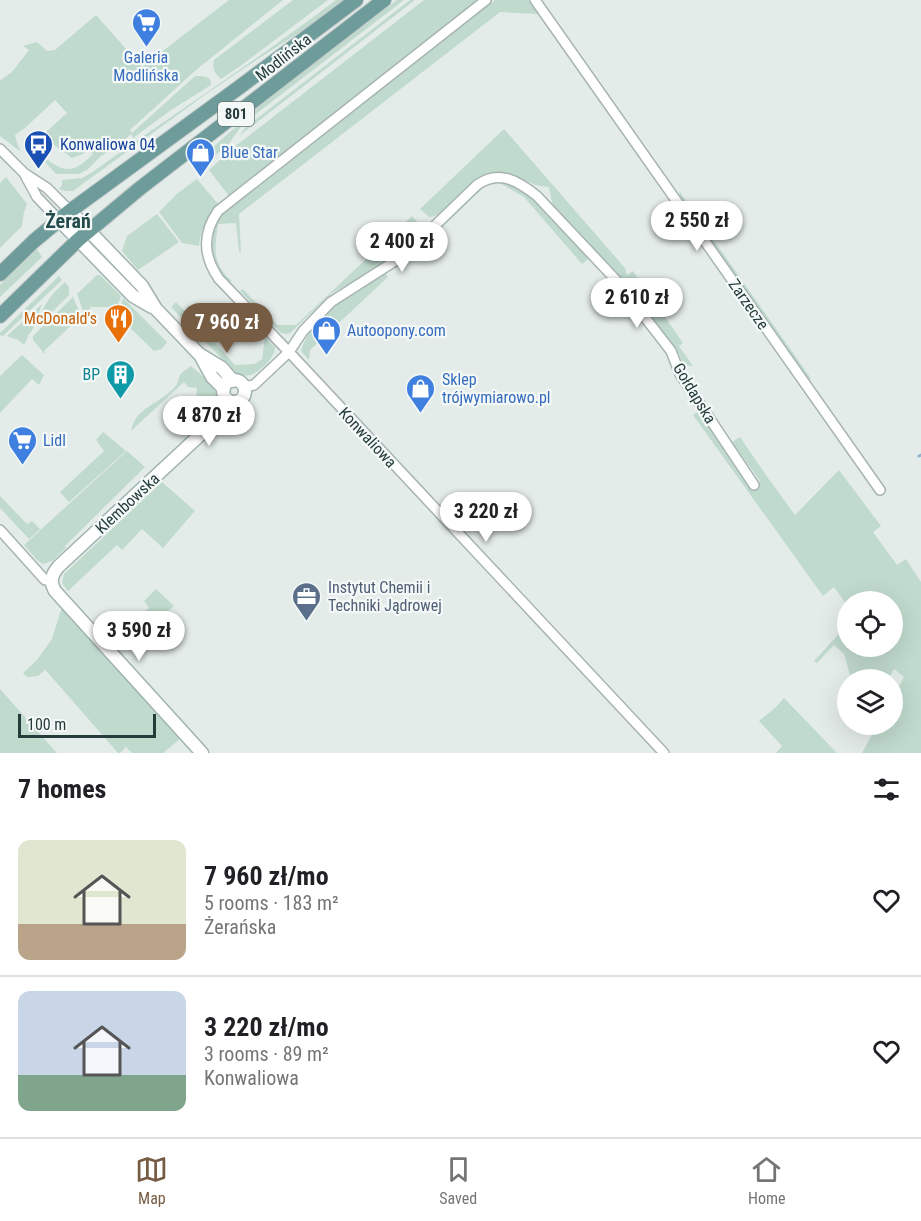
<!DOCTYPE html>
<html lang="en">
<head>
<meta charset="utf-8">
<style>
	body { margin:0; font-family:"Roboto Condensed",sans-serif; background:#f2f2f2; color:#202124; height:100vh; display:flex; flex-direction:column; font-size:22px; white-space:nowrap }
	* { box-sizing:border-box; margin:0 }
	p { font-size:20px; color:#757577 }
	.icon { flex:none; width:33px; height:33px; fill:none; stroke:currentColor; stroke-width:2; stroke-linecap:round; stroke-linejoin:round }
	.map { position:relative; height:753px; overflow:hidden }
	.sheet { display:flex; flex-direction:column; background:#fff; flex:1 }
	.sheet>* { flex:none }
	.fabs { position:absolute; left:837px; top:591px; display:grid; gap:12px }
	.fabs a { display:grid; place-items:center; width:66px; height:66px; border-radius:50%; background:#fff; box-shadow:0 6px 24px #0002; font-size:30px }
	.scale { position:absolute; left:18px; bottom:15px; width:138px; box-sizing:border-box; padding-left:6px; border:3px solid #253c3b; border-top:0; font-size:16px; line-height:21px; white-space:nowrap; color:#253c3b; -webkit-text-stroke:4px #f4f9f8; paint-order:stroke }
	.price { position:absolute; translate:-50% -51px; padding:0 14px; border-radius:21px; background:#fff; color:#222; font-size:20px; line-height:39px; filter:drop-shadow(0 2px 3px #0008) }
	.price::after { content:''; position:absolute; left:50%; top:36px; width:18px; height:14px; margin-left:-9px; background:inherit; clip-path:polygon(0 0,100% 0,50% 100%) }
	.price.active { background:#775c44; color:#fff }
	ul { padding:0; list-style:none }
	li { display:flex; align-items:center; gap:18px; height:150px; padding:0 18px }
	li+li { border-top:2px solid #e0e0e0 }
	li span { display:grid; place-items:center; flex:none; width:168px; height:120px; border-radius:12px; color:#555 }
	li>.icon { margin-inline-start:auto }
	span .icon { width:72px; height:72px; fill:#fffc; stroke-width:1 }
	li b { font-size:26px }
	h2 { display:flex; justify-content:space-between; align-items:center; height:72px; padding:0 18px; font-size:26px }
	.menu { display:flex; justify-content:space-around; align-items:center; height:84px; border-top:2px solid #e0e0e0; background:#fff; font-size:16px; color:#757577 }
	.menu a { display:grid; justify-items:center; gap:3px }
	.menu .active { color:#775c44 }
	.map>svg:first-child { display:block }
	.green { fill:#c0dacd }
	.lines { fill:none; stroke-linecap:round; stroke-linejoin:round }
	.stream { stroke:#93b4ca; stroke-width:3 }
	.street-casing { stroke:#a7b4b2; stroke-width:12 }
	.secondary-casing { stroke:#a1b3b1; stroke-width:15 }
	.primary-casing { stroke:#c2c8c8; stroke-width:16 }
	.street { stroke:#fff; stroke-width:9 }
	.secondary { stroke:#fff; stroke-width:12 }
	.primary { stroke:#6e9c9b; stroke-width:14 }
	.labels { text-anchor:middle; stroke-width:4.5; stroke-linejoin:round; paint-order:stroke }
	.shield { fill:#f4f9f8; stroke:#637574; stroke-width:1.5 }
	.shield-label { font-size:15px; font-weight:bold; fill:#253c3b }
	.shop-label { font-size:16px; fill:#366cbe; stroke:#f4f9f8; text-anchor:start }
	.street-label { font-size:16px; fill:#253c3b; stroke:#f4f9f8 }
	.transit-label { font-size:16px; fill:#164399; stroke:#f4f9f8; text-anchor:start }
	.food-label { font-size:16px; fill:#c56008; stroke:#f4f9f8; text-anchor:end }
	.culture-label { font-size:16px; fill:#0d838f; stroke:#f4f9f8; text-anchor:end }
	.service-label { font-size:16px; fill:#4e5e75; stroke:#f4f9f8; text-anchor:start }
	.quarter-label { font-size:20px; font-weight:bold; fill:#244b4b; stroke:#f4f9f8 }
</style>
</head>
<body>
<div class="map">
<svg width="921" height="753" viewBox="0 0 921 753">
	<rect width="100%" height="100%" fill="#e4ecea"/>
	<path class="green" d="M229 0H283L196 70 130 130 132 133 195 76C203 76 212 76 211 85L171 110 133 138 131 134 119 145 101 156 87 170 79 174H56L45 162 48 160C67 175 77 170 93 154L87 149 83 154 72 158 53 144 44 152 40 150 39 148 49 138 45 133 67 113 55 100 26 127 15 135 18 146 21 152 0 136V79L1 80 12 72 29 50 23 46 37 42 47 51 55 50 96 15 142 67Z
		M293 0H328L243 64 221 79C214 73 212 68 214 60Z
		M336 0H343L303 30 258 59 209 92 73 191H65L59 189 62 185V180L82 178 91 173C172 115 256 61 336 0Z
		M397 0H404L243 124 228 145 206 163 201 158 260 105Z
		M410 0H415L239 136 246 127Z
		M424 0H480L230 197 209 170 233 148Z
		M495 0H528L538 14 500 12 239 214 241 251 239 252 236 223 218 224C215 248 211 263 232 281L228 283C214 265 205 242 218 221 222 214 229 209 234 204Z
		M504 129 625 268 627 275 633 271 683 343 679 346 693 366 684 365 676 348 619 275 553 207 549 187C543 186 536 186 531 183 515 177 513 172 495 174 465 177 451 217 429 217L420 209Z
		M6 177 27 204 24 212 22 226 0 248V183Z
		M197 179 219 205C205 222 202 224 199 246L182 243 159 212 178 193Z
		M496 181 513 184 528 193 591 257 582 264 524 197 496 181 483 188 435 234 434 232 479 187Z
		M680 192 812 380 808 378 679 196Z
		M157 214 179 242 138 270 122 251 127 236Z
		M412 216 421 226 419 233 391 255 357 279 332 293 290 333 287 334 281 333 240 291 243 289 277 325H296Z
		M37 249 42 257 0 297V285Z
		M384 272 388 277 310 350 309 360 301 351C311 315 355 292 384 272Z
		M97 275H100L121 296 117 307H90L89 317 84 313 77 294Z
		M59 276 62 280 3 336 0 335V333Z
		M65 282 69 287V295L38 326C43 304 49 297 65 282Z
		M73 297 81 316 44 351 46 353H44L33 340V336Z
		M123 298 167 342 162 349 154 351 118 316Z
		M176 302 200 327 205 323 211 329 207 334 235 365 255 364 262 359 265 337 275 347C275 357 262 370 253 374 247 377 242 375 237 374L171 307Z
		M42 304 32 331 29 334 24 345 18 340 7 336Z
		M22 355 44 375 39 385 32 379 0 413V376Z
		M191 366C201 375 225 392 216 408 211 416 202 422 195 428L187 421V419L195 418 197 388 188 387 184 382 131 431C135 406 164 403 177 384 179 382 178 378 180 375 182 372 188 368 191 366Z
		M700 410 723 447 751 487 760 481 732 442 740 437 768 478 795 515 839 470 881 526 873 532 897 565 906 559 921 582V753H862L877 725 892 724 893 697 904 677 894 669 888 679H851L844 654 834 645 817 663 814 661 847 625 848 646H892V602H848L847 605 834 587 823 596 693 415Z
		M103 432 126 451 69 502 60 492 104 451 96 440Z
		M127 451 145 467 65 546 66 548 52 561 43 564 38 561 24 545Z
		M162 482 195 511 193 513 163 548 142 529 122 550 117 545 68 591 62 583 64 574Z
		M0 496 27 524 32 521 40 529 29 539 0 508Z
		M156 589 174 606 151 627 149 624H147L137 633 140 637 136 640 131 635 137 630 134 623 136 619 149 608 144 601Z
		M62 607 180 739 163 753H132L126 747 120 753H118L42 666 45 670 38 676 27 677 23 673 37 660 52 639Z
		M0 689 57 753H0Z
		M784 698 837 753H776L782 746 759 721 775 708Z"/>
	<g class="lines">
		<path class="stream" d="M919 456 921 455"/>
		<defs>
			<path id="street" d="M486 0 218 211C202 234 203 256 219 279L289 352 664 753
				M535 0 880 490
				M0 149 24 173 47 188 70 211
				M25 175 37 197 59 220
				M244 387 254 385 289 352 303 331 331 302 395 261 420 240 477 185C499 169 518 181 537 196L616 280 671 351 680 374 754 485
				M0 530 45 580H51"/>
			<path id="secondary" d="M70 211 142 286 156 309 199 354 222 368 233 381
				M59 220 133 296 152 307
				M200 355 212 377 224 389
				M223 391a11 11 0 1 1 22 0a11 11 0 1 1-22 0Z
				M202 753 55 591C49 581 52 574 59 566L215 421 225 412 230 401"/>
			<path id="primary" d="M0 274 34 241 70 211 241 86 356 0
				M0 316 78 240 139 189 384 0"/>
		</defs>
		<use href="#street" class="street-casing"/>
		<use href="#secondary" class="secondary-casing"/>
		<use href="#primary" class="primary-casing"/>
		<use href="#street" class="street"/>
		<use href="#secondary" class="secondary"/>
		<use href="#primary" class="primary"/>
	</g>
	<defs>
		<symbol id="supermarket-pin" viewBox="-11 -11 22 30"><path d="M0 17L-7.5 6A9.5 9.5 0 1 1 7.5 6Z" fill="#3f7fe0" stroke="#f4f9f8"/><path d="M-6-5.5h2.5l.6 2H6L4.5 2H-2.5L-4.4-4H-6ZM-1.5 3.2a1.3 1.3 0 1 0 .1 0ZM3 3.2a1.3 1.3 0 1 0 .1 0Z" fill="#fff"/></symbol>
		<symbol id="bus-pin" viewBox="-11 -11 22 30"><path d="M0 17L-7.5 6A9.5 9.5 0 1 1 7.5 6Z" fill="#1a4fb4" stroke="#f4f9f8"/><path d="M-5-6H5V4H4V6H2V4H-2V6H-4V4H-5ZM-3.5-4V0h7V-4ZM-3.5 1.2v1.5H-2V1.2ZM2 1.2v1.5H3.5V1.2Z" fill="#fff"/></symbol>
		<symbol id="shop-pin" viewBox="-11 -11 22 30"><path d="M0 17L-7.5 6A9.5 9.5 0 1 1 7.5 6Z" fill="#3f7fe0" stroke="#f4f9f8"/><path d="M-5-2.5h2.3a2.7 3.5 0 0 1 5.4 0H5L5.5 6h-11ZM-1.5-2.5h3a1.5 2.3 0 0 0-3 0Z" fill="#fff"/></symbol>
		<symbol id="restaurant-pin" viewBox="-11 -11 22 30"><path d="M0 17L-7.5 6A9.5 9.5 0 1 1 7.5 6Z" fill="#e8710a" stroke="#f4f9f8"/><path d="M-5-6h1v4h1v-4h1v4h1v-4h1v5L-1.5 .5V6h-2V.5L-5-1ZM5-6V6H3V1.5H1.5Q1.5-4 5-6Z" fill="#fff"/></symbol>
		<symbol id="building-pin" viewBox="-11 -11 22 30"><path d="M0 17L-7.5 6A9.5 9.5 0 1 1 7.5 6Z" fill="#0f9aa8" stroke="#f4f9f8"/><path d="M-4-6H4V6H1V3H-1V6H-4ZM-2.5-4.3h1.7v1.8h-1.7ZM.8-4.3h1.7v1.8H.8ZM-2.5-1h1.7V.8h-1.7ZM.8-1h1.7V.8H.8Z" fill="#fff"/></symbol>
		<symbol id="office-pin" viewBox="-11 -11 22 30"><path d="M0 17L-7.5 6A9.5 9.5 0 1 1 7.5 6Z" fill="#5c6f8a" stroke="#f4f9f8"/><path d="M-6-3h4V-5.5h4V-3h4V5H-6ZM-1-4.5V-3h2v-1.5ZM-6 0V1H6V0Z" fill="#fff"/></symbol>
	</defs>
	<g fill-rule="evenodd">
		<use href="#supermarket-pin" x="130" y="6" width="33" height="45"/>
		<use href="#bus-pin" x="22" y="128" width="33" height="45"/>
		<use href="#shop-pin" x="184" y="136" width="33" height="45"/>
		<use href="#restaurant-pin" x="102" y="302" width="33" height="45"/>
		<use href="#shop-pin" x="310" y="314" width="33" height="45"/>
		<use href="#building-pin" x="104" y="358" width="33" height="45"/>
		<use href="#shop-pin" x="404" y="372" width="33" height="45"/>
		<use href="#supermarket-pin" x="6" y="424" width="33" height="45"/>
		<use href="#office-pin" x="290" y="580" width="33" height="45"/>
	</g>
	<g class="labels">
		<rect class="shield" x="218" y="102" width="36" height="24" rx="4.5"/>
		<g class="shield-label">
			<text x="236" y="119">801</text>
		</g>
		<g class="shop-label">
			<text x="146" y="63" text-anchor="middle">Galeria<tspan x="146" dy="18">Modlińska</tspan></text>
			<text x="221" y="158">Blue Star</text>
			<text x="347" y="336">Autoopony.com</text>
			<text x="442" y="385">Sklep<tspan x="442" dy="18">trójwymiarowo.pl</tspan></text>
			<text x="43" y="446">Lidl</text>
		</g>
		<g class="street-label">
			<text transform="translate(283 57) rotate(-38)" y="6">Modlińska</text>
			<text transform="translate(749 304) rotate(55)" y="6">Zarzecze</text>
			<text transform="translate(695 393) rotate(59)" y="6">Gołdapska</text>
			<text transform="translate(368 437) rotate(47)" y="6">Konwaliowa</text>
			<text transform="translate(127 503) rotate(-43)" y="6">Klembowska</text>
		</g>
		<g class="transit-label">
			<text x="60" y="150">Konwaliowa 04</text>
		</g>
		<g class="food-label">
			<text x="97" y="324">McDonald's</text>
		</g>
		<g class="culture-label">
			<text x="100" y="380">BP</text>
		</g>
		<g class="service-label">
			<text x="328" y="593">Instytut Chemii i<tspan x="328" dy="18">Techniki Jądrowej</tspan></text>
		</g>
		<g class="quarter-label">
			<text x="68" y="228">Żerań</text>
		</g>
	</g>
</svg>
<div class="fabs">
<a><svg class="icon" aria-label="locate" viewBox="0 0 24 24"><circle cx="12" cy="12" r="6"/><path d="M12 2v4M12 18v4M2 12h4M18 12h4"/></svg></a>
<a><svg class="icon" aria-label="layers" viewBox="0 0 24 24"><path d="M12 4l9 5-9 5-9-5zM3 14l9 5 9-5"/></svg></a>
</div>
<div class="scale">100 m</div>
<b class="price" style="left:697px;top:252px">2 550 zł</b>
<b class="price" style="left:402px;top:273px">2 400 zł</b>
<b class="price" style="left:637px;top:329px">2 610 zł</b>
<b class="price active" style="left:227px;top:354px">7 960 zł</b>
<b class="price" style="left:209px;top:447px">4 870 zł</b>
<b class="price" style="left:486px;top:543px">3 220 zł</b>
<b class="price" style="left:139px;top:662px">3 590 zł</b>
</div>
<section class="sheet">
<h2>7 homes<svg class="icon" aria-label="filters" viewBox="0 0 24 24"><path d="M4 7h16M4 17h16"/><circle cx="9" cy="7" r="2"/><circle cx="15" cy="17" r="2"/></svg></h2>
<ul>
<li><span style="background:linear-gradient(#dfe7d0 70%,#b9a48a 0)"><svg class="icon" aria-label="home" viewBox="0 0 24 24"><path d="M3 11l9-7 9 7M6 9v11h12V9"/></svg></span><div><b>7 960 zł/mo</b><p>5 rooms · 183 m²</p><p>Żerańska</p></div><svg class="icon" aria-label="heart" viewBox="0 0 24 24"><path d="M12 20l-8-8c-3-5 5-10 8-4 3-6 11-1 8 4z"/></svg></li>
<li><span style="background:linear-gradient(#c9d6e8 70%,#7fa58c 0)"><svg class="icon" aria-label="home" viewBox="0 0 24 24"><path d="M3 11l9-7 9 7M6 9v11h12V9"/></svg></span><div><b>3 220 zł/mo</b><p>3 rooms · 89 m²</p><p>Konwaliowa</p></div><svg class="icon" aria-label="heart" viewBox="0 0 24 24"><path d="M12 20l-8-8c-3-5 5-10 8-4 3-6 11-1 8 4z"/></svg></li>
</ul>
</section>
<nav class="menu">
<a class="active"><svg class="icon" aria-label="map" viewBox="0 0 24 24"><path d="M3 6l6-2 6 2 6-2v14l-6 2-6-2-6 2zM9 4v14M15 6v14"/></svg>Map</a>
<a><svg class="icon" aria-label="saved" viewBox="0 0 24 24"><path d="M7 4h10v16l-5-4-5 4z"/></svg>Saved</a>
<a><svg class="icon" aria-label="home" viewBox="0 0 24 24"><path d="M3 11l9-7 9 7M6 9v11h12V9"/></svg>Home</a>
</nav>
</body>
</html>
